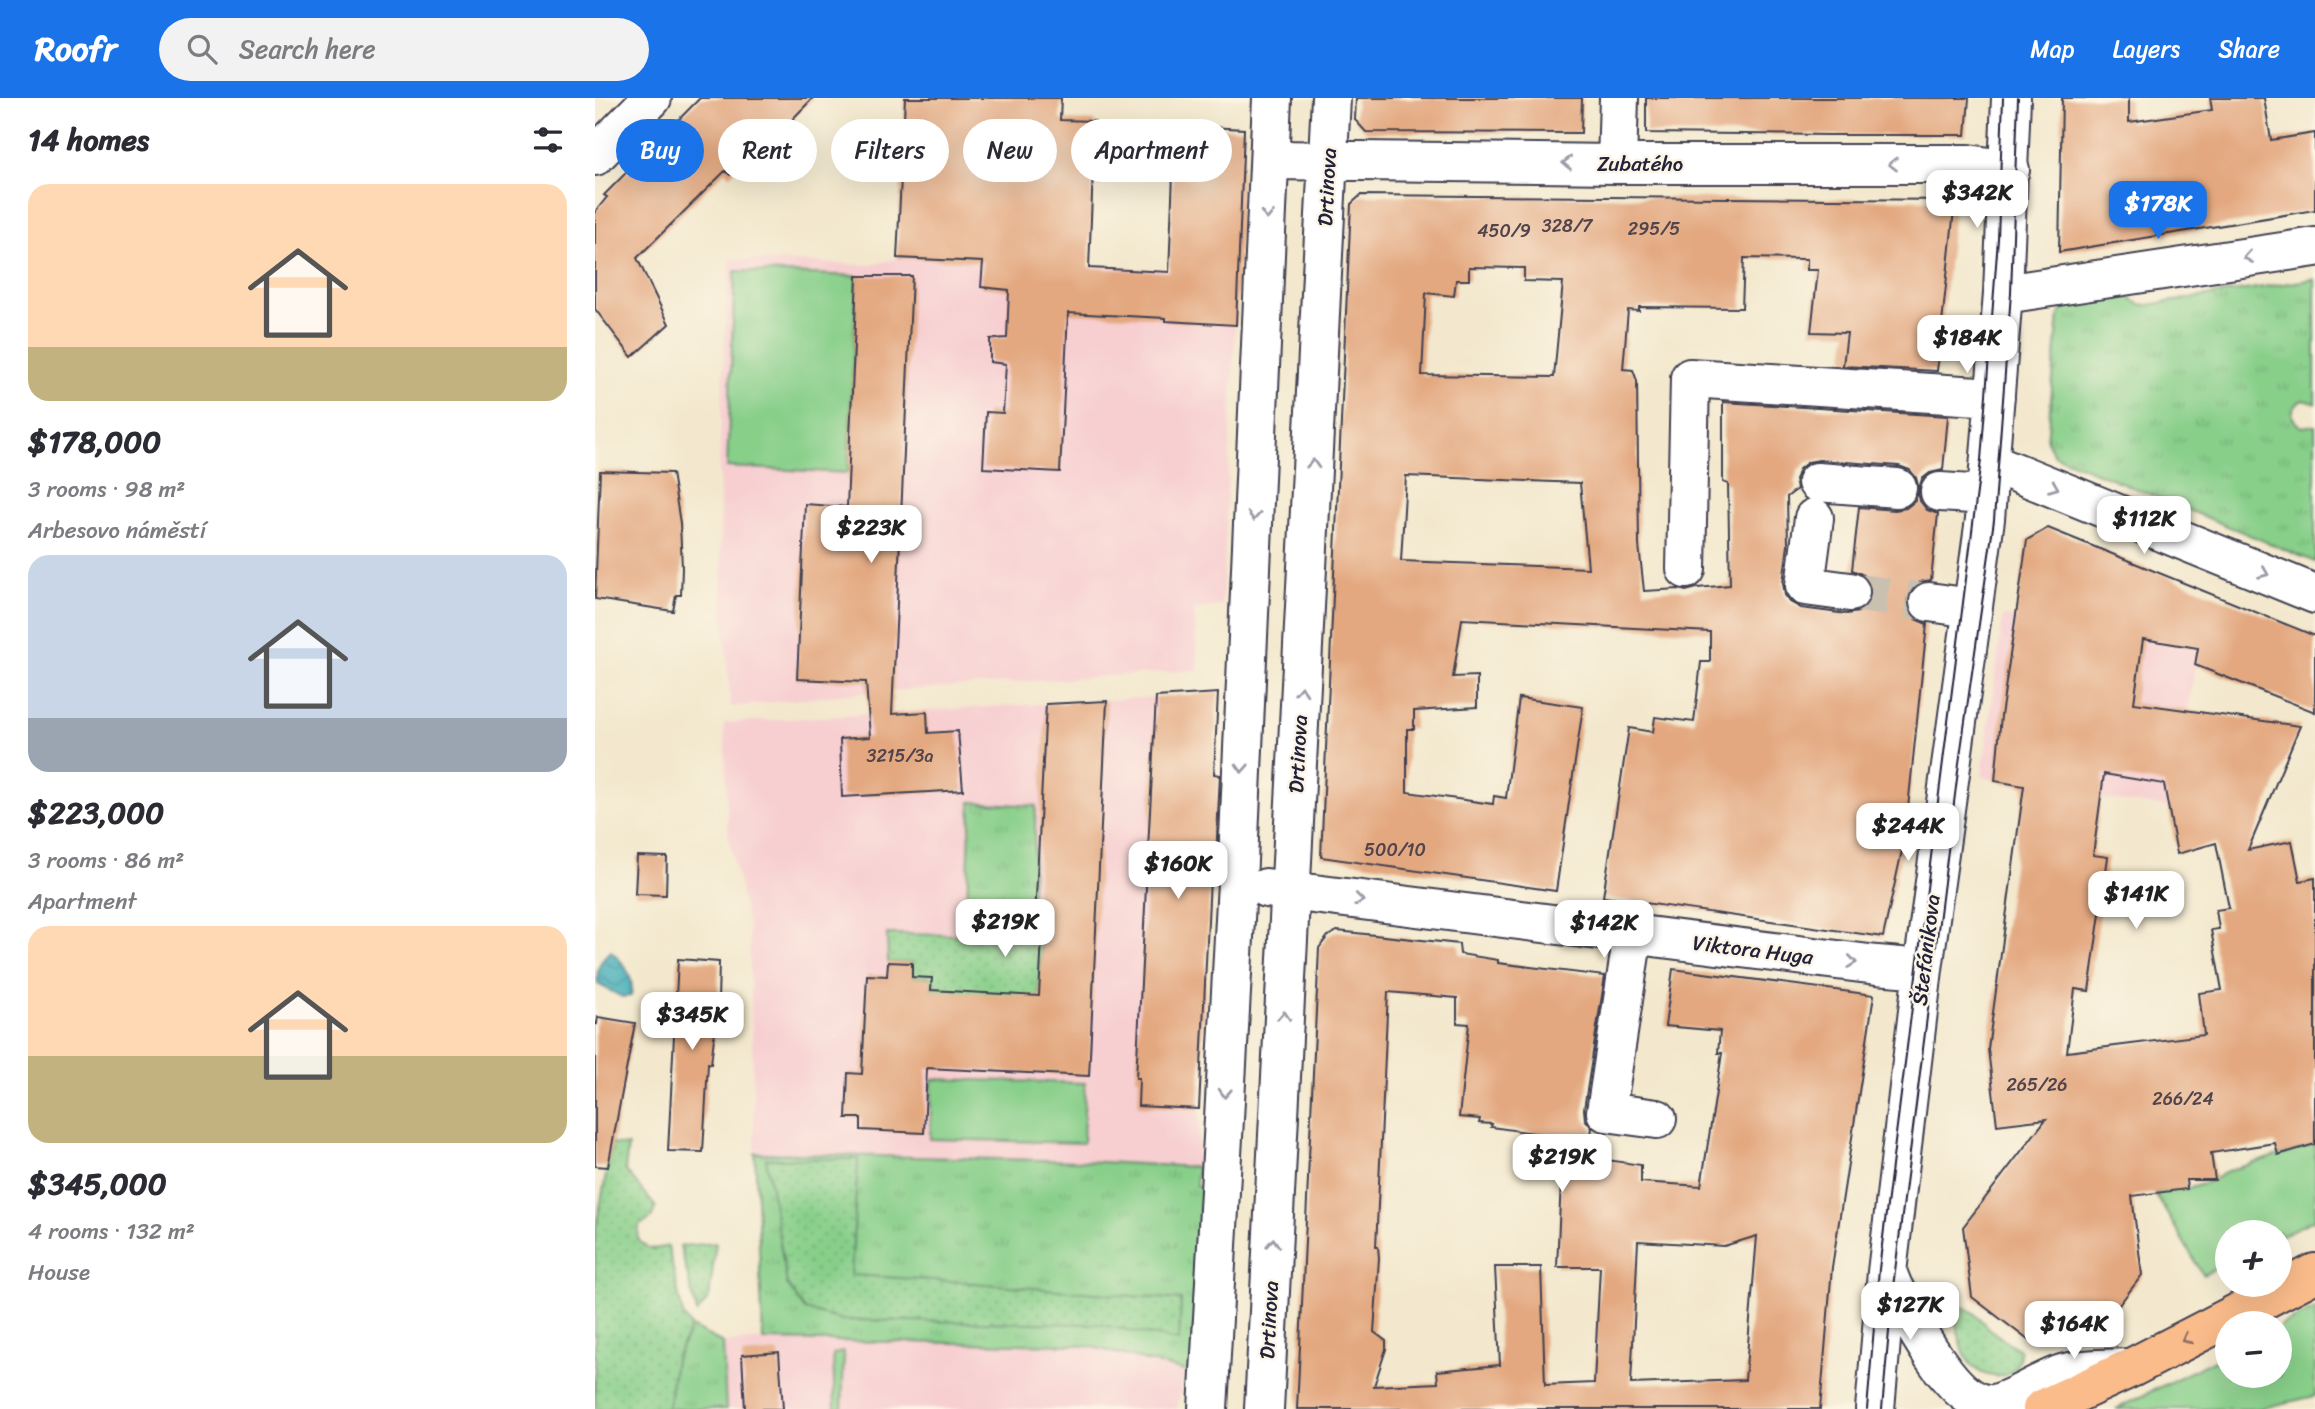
<!DOCTYPE html>
<html lang="en">
<head>
<meta charset="utf-8">
<style>
	body { margin:0; font-family:Sriracha,sans-serif; background:#f2f2f3; color:#2b2b33; height:100vh; display:flex; flex-direction:column; font-size:26px; white-space:nowrap }
	* { box-sizing:border-box; margin:0 }
	p { font-size:23px; color:#7c7c81 }
	.icon { flex:none; width:38px; height:38px; fill:none; stroke:currentColor; stroke-width:2; stroke-linecap:round; stroke-linejoin:round }
	.map { position:relative; flex:1; overflow:hidden }
	.panel { display:flex; flex-direction:column; background:#fff; width:595px }
	.panel>* { flex:none }
	.top-card { position:absolute; left:21px; top:21px; width:665px; height:63px; display:flex; gap:14px }
	.buttons { position:absolute; left:1620px; top:1122px; display:grid; gap:14px }
	.buttons a { display:grid; place-items:center; width:77px; height:77px; border-radius:50%; background:#fff; box-shadow:0 7px 28px #0002; font-size:35px }
	.price { position:absolute; translate:-50% -60px; padding:0 16px; border-radius:14px; background:#fff; color:#222; font-size:23px; line-height:46px; filter:drop-shadow(0 2px 4px #0008) }
	.price::after { content:''; position:absolute; left:50%; top:42px; width:21px; height:16px; margin-left:-10px; background:inherit; clip-path:polygon(0 0,100% 0,50% 100%) }
	.price.current { background:#1a73e8; color:#fff }
	ul { padding:0; list-style:none }
	li { display:grid; align-content:center; gap:14px; height:371px; padding:0 28px }
	li span { display:grid; place-items:center; height:217px; border-radius:21px; color:#555 }
	li>.icon { margin-inline-start:auto }
	span .icon { width:126px; height:126px; fill:#fffc; stroke-width:1 }
	li b { font-size:30px }
	h2 { display:flex; justify-content:space-between; align-items:center; height:84px; padding:0 28px; font-size:30px }
	.tag { padding:0 24px; border-radius:32px; background:#fff; box-shadow:0 7px 28px #0002; font-size:24px; line-height:63px }
	.tag.current { background:#1a73e8; color:#fff }
	header { display:flex; align-items:center; gap:42px; box-sizing:border-box; height:98px; padding:0 35px; background:#1a73e8; color:#fff }
	header strong { font-size:33px }
	nav { display:flex; gap:38px; margin-inline-start:auto; font-size:24px }
	.search { width:490px; height:63px; background:#f2f2f3; display:flex; align-items:center; gap:18px; box-sizing:border-box; padding:0 24px; border-radius:38px; color:#7c7c81; font-size:26px }
	main { display:flex; flex:1; min-height:0 }
	.map>svg:first-child { display:block }
	.built { fill:#f7cfd1 }
	.grass { fill:#88cf8a; stroke:#557862; stroke-width:2 }
	.park { fill:url(#park-tufts); stroke:#557862; stroke-width:2 }
	.garden { fill:url(#garden-dots); stroke:#557862; stroke-width:2 }
	.water { fill:url(#water-waves); stroke:#2e6679; stroke-width:2 }
	.building { fill:#e3a880; fill-rule:evenodd }
	.lines { fill:none; stroke-linecap:round; stroke-linejoin:round }
	.minor-tunnel { stroke:#c9c0b0; stroke-width:38; stroke-dasharray:38 19; stroke-linecap:butt }
	.minor-casing { stroke:#414051; stroke-width:42 }
	.major-casing { stroke:#414051; stroke-width:42 }
	.minor { stroke:#fff; stroke-width:38 }
	.major { stroke:#fabc8b; stroke-width:38 }
	.tram { stroke:#22223b; stroke-width:2 }
	.oneway { stroke:#9c9ca7 }
	.oneway2 { stroke:#8e6f63 }
	.labels { text-anchor:middle; stroke-width:5; stroke-linejoin:round; paint-order:stroke }
	.number-label { font-size:18px; fill:#52444c }
	.street-label { font-size:21px; fill:#22223b; stroke:#fcf5e5 }
</style>
</head>
<body>
<header>
<strong>Roofr</strong>
<div class="search"><svg class="icon" aria-label="search" viewBox="0 0 24 24"><circle cx="10" cy="10" r="6"/><path d="M15 15l6 6"/></svg>Search here</div>
<nav><a>Map</a><a>Layers</a><a>Share</a></nav>
</header>
<main>
<section class="panel">
<h2>14 homes<svg class="icon" aria-label="filters" viewBox="0 0 24 24"><path d="M4 7h16M4 17h16"/><circle cx="9" cy="7" r="2"/><circle cx="15" cy="17" r="2"/></svg></h2>
<ul>
<li><span style="background:linear-gradient(#ffd9b3 75%,#c2b280 0)"><svg class="icon" aria-label="home" viewBox="0 0 24 24"><path d="M3 11l9-7 9 7M6 9v11h12V9"/></svg></span><div><b>$178,000</b><p>3 rooms · 98 m²</p><p>Arbesovo náměstí</p></div></li>
<li><span style="background:linear-gradient(#c9d6e8 75%,#9aa5b1 0)"><svg class="icon" aria-label="home" viewBox="0 0 24 24"><path d="M3 11l9-7 9 7M6 9v11h12V9"/></svg></span><div><b>$223,000</b><p>3 rooms · 86 m²</p><p>Apartment</p></div></li>
<li><span style="background:linear-gradient(#ffd9b3 60%,#c2b280 0)"><svg class="icon" aria-label="home" viewBox="0 0 24 24"><path d="M3 11l9-7 9 7M6 9v11h12V9"/></svg></span><div><b>$345,000</b><p>4 rooms · 132 m²</p><p>House</p></div></li>
</ul>
</section>
<div class="map">
<svg width="1720" height="1311" viewBox="0 0 1720 1311">
	<defs>
		<pattern id="park-tufts" width="24" height="20" patternUnits="userSpaceOnUse" patternTransform="scale(1.75)"><rect width="24" height="20" fill="#88cf8a"/><path d="M3 7l-1-3M5 7V3M7 7l1-3M15 17l-1-3M17 17v-4M19 17l1-3" fill="none" stroke="#75b178"/></pattern>
		<pattern id="garden-dots" width="8" height="8" patternUnits="userSpaceOnUse" patternTransform="scale(1.75)"><rect width="8" height="8" fill="#88cf8a"/><path d="M2 2h.1M6 6h.1" fill="none" stroke="#75b178" stroke-width="1.8" stroke-linecap="round"/></pattern>
		<pattern id="water-waves" width="16" height="10" patternUnits="userSpaceOnUse" patternTransform="scale(1.75)"><rect width="16" height="10" fill="#3aaab7"/><path d="M0 5q4-4 8 0t8 0" fill="none" stroke="#308a96"/></pattern>
	</defs>
	<rect width="100%" height="100%" fill="#fcf5e5"/>
	<filter id="ink" filterUnits="userSpaceOnUse"><feTurbulence type="fractalNoise" baseFrequency=".0143" numOctaves="2"/><feDisplacementMap in="SourceGraphic" scale="14" xChannelSelector="R" yChannelSelector="G"/><feConvolveMatrix kernelMatrix="1 2 1 2 8 2 1 2 1" color-interpolation-filters="sRGB"/></filter>
	<filter id="wash" filterUnits="userSpaceOnUse"><feTurbulence type="fractalNoise" baseFrequency=".00686" numOctaves="4" result="noise"/><feDisplacementMap in="SourceGraphic" scale="28" xChannelSelector="R" yChannelSelector="G"/><feGaussianBlur stdDeviation="1.57" result="paint"/><feColorMatrix in="noise" values="0 0 0 0 0 0 0 0 0 0 0 0 0 0 0 0 0 1.4 0 .05"/><feComposite in="paint" operator="in"/></filter>
	<g filter="url(#wash)">
		<rect width="100%" height="100%" fill="#f3e8cd"/>
		<path class="built" d="M305 160 643 175 627 507 599 512 603 572 252 596 136 609 127 499 124 363 134 161 274 167Z
			M1408 518 1603 550 1593 613 1607 714 1459 694 1400 683 1387 678Z
			M623 595 619 676 629 677 625 761H616L602 1069 487 1063 160 1055 154 833 133 735 129 625Z
			M168 1242 484 1247 498 1249 590 1273 582 1311H131L128 1245Z"/>
		<path class="grass" d="M140 173 262 178 253 375 132 369Z
			M337 981 490 985 488 1045 335 1041Z
			M1720 1046V1121L1685 1138V1134H1633V1165L1608 1177 1560 1095C1584 1092 1610 1090 1630 1074Z
			M1720 1211V1298L1663 1311H1521L1633 1255V1278H1685V1228Z
			M249 1254 247 1311H240L238 1256Z"/>
		<path class="park" d="M1720 181V305L1708 302C1694 309 1694 322 1707 329L1720 327V464L1459 357 1452 343 1464 217 1472 206 1530 197 1547 208Z
			M376 704 441 708 435 832 371 829Z
			M160 1055 487 1063 602 1069 601 1088 606 1090 597 1275 498 1249 484 1247 168 1242Z
			M96 1229 128 1245 131 1311H73L80 1261Z"/>
		<path class="garden" d="M292 836 447 838 443 919 336 892V880L317 879V865L293 864Z
			M17 1046 33 1048 30 1072 61 1109 57 1120 44 1128 43 1141C52 1153 59 1152 73 1148L88 1217 96 1229 80 1261 73 1311H0V1134Z
			M171 1061H263L256 1177 354 1183 586 1202 584 1243 503 1226 247 1222 210 1212 192 1186Z
			M121 1145 114 1200 102 1215 85 1148Z
			M1366 1209C1378 1211 1384 1221 1392 1229 1401 1237 1414 1245 1425 1252 1425 1261 1422 1270 1414 1275 1408 1279 1400 1279 1393 1277 1364 1270 1366 1236 1358 1214Z"/>
		<path class="water" d="M16 853C29 865 40 879 36 898L27 899 3 886C1 872 4 861 16 853Z"/>
		<g id="blocks">
			<path class="building" d="M105 0H218L183 36 180 33 135 77 130 73 42 160 74 226 37 259 0 211V114L12 99 9 97Z
				M310 0H466L465 22 500 23 494 170 574 174 580 27 649 31 641 227 571 223V220L473 215 465 374 388 370 391 314 408 315 411 266 395 264V241L412 240 414 192 386 189 388 164 302 160Z
				M761 0H987L986 35 771 34 760 22Z
				M1051 0H1374L1371 37H1234L1051 35Z
				M1467 0H1534V24L1617 12 1615 0H1669L1676 42 1720 35V112L1464 154Z
				M766 97 1360 102 1342 273 1248 268 1252 235 1216 234 1223 172H1212V161L1149 160 1147 210 1044 209V213L1033 212 1028 271 1038 272 1042 283 1044 447 1049 493 1084 491 1091 493 1102 490 1135 487 1133 386 1128 384V304L1353 318 1348 372 1335 375 1327 381 1324 391 1321 380 1315 372 1304 368 1224 362 1213 364 1204 371 1200 382 1202 391 1192 399 1193 447 1188 485 1190 497 1195 504 1206 510 1252 516 1263 514 1272 508 1277 496 1275 486 1269 477 1257 472 1264 409 1300 412 1311 410 1320 403 1323 394 1325 403 1332 412 1343 416 1336 482 1325 484 1317 490 1312 502 1314 512 1320 521 1332 526 1310 739 1288 839 1008 799 1034 630 1058 634 1060 619 1099 624 1106 564H1115V534L867 521 858 579 882 578V609L819 613V631H812V694L898 706 899 698 911 700 924 600 988 609 961 793 726 759 756 106ZM874 169 929 170V183L968 184 959 279 827 277 831 195 859 198 861 182H874ZM811 378 985 385 993 470 806 463Z
				M262 178H317L297 616 332 614 333 635 363 633 368 692 247 699 245 641 275 639 271 584 202 581 210 406 252 409Z
				M5 373 77 375 85 425 87 470 86 497H81L78 513 0 501Z
				M1453 430 1720 538V614L1600 567 1603 550 1548 541 1539 605 1705 628 1653 752 1697 743 1705 783 1720 780V1046L1683 1057 1680 1045 1616 1055 1620 1082H1591L1592 1091 1537 1098 1547 1177 1504 1233 1433 1242 1377 1199 1368 1129 1451 1021 1402 1027 1393 951 1429 688 1400 683 1406 618 1432 442ZM1509 676 1569 686 1582 756 1621 745 1634 810 1621 812 1624 831 1616 832 1627 892 1604 895 1609 937 1472 954 1480 891 1494 893 1513 759 1498 757Z
				M623 595 619 676 625 677 621 760H616L604 1011 543 1008 544 980H541L561 599Z
				M512 603 494 978 332 970 329 1035 266 1032V1020H251L253 975 267 976 272 877 292 878 293 864 317 865V879L337 880 336 892 444 898 447 838H439L451 606Z
				M42 758 72 759 71 797 40 796Z
				M742 833 864 846 865 856 903 862V865L1010 878 989 1011 990 1021 997 1030 992 1059 1046 1067V1084L1106 1088 1117 1020 1127 955H1123L1125 933 1070 928 1078 871 1279 897 1237 1169 1225 1311H702L724 850 733 838ZM793 894 862 900V925L874 926 864 1019 885 1021 884 1025 897 1026 896 1029 968 1039 962 1169H1005L999 1285 950 1287 946 1169H900L905 1267 842 1273 843 1285 779 1288 791 1251V1243L779 1234 784 1160 783 1149H781ZM1162 1138 1150 1282 1036 1286 1043 1143 1129 1148Z
				M83 861 124 864 123 904 116 966 113 965 108 1054 73 1053Z
				M3 919 40 925 13 1069 0 1068V925L2 926Z
				M184 1254 188 1311H150L147 1257Z"/>
		</g>
	</g>
	<g filter="url(#ink)">
		<use href="#blocks" fill-opacity="0" stroke="#414051" stroke-width="2"/>
		<g class="lines">
			<path class="minor-tunnel" d="M1255 494 1334 504"/>
			<defs>
				<path id="minor" d="M0 58 57 0
					M675 62 1022 66H1373L1415 72
					M1022 66 1024 0
					M1408 195H1416L1720 149
					M1395 364 1720 496
					M1222 384 1302 390
					M1345 394 1392 397
					M1219 420 1210 488 1255 494
					M1091 471 1095 280 1400 299
					M1334 504 1377 510
					M671 790 1282 867 1328 871
					M1038 836 1011 1014 1062 1021
					M1292 1174 1298 1189C1314 1218 1359 1311 1400 1306 1422 1300 1442 1285 1464 1277 1482 1270 1514 1271 1534 1270
					M613 1311 642 785 677 0
					M669 1311 736 0
					M1280 1311 1292 1174 1328 871 1390 421 1408 195 1416 0"/>
				<path id="major" d="M1447 1311 1536 1270 1720 1175"/>
			</defs>
			<use href="#minor" class="minor-casing"/>
			<use href="#major" class="major-casing"/>
			<use href="#minor" class="minor"/>
			<use href="#major" class="major"/>
			<path class="tram" d="M1272 1311 1284 1171 1386 362 1403 141 1408 0
				M1287 1311 1298 1189 1364 665 1399 422 1416 195 1423 0"/>
		</g>
		<defs><path id="oneway-chevron" d="M-2-3.5L2.5 0L-2 3.5" fill="none" stroke-width="1.6" stroke-linecap="round" stroke-linejoin="round" transform="scale(1.75)"/></defs>
		<g class="oneway">
			<use href="#oneway-chevron" transform="translate(972 65) rotate(-179)"/>
			<use href="#oneway-chevron" transform="translate(1298 66) rotate(180)"/>
			<use href="#oneway-chevron" transform="translate(672 117) rotate(93)"/>
			<use href="#oneway-chevron" transform="translate(1653 159) rotate(171)"/>
			<use href="#oneway-chevron" transform="translate(718 366) rotate(-87)"/>
			<use href="#oneway-chevron" transform="translate(1459 389) rotate(22)"/>
			<use href="#oneway-chevron" transform="translate(659 418) rotate(93)"/>
			<use href="#oneway-chevron" transform="translate(1669 475) rotate(22)"/>
			<use href="#oneway-chevron" transform="translate(706 593) rotate(-87)"/>
			<use href="#oneway-chevron" transform="translate(647 670) rotate(93)"/>
			<use href="#oneway-chevron" transform="translate(764 802) rotate(7)"/>
			<use href="#oneway-chevron" transform="translate(1257 864) rotate(7)"/>
			<use href="#oneway-chevron" transform="translate(689 918) rotate(-87)"/>
			<use href="#oneway-chevron" transform="translate(630 995) rotate(93)"/>
			<use href="#oneway-chevron" transform="translate(678 1145) rotate(-87)"/>
		</g>
		<use class="oneway2" href="#oneway-chevron" transform="translate(1591 1241) rotate(153)"/>
	</g>
	<g class="labels">
		<g class="number-label">
			<text x="972" y="134">328/7</text>
			<text x="1059" y="137">295/5</text>
			<text x="909" y="139">450/9</text>
			<text x="305" y="664">3215/3a</text>
			<text x="800" y="758">500/10</text>
			<text x="1442" y="993">265/26</text>
			<text x="1588" y="1007">266/24</text>
		</g>
		<g class="street-label">
			<text x="1045" y="73">Zubatého</text>
			<text transform="translate(732 89) rotate(-87)" y="7">Drtinova</text>
			<text transform="translate(703 656) rotate(-87)" y="7">Drtinova</text>
			<text transform="translate(1158 852) rotate(7)" y="7">Viktora Huga</text>
			<text transform="translate(1331 852) rotate(-83)" y="7">Štefánikova</text>
			<text transform="translate(674 1222) rotate(-87)" y="7">Drtinova</text>
		</g>
	</g>
</svg>
<div class="buttons">
<a>+</a>
<a>−</a>
</div>
<b class="price" style="left:1382px;top:132px">$342K</b>
<b class="price current" style="left:1563px;top:143px">$178K</b>
<b class="price" style="left:1372px;top:277px">$184K</b>
<b class="price" style="left:1549px;top:458px">$112K</b>
<b class="price" style="left:276px;top:467px">$223K</b>
<b class="price" style="left:1313px;top:765px">$244K</b>
<b class="price" style="left:583px;top:803px">$160K</b>
<b class="price" style="left:1541px;top:833px">$141K</b>
<b class="price" style="left:410px;top:861px">$219K</b>
<b class="price" style="left:1009px;top:862px">$142K</b>
<b class="price" style="left:97px;top:954px">$345K</b>
<b class="price" style="left:967px;top:1096px">$219K</b>
<b class="price" style="left:1315px;top:1244px">$127K</b>
<b class="price" style="left:1479px;top:1263px">$164K</b>
<div class="top-card">
<a class="tag current">Buy</a>
<a class="tag">Rent</a>
<a class="tag">Filters</a>
<a class="tag">New</a>
<a class="tag">Apartment</a>
</div>
</div>
</main>
</body>
</html>
